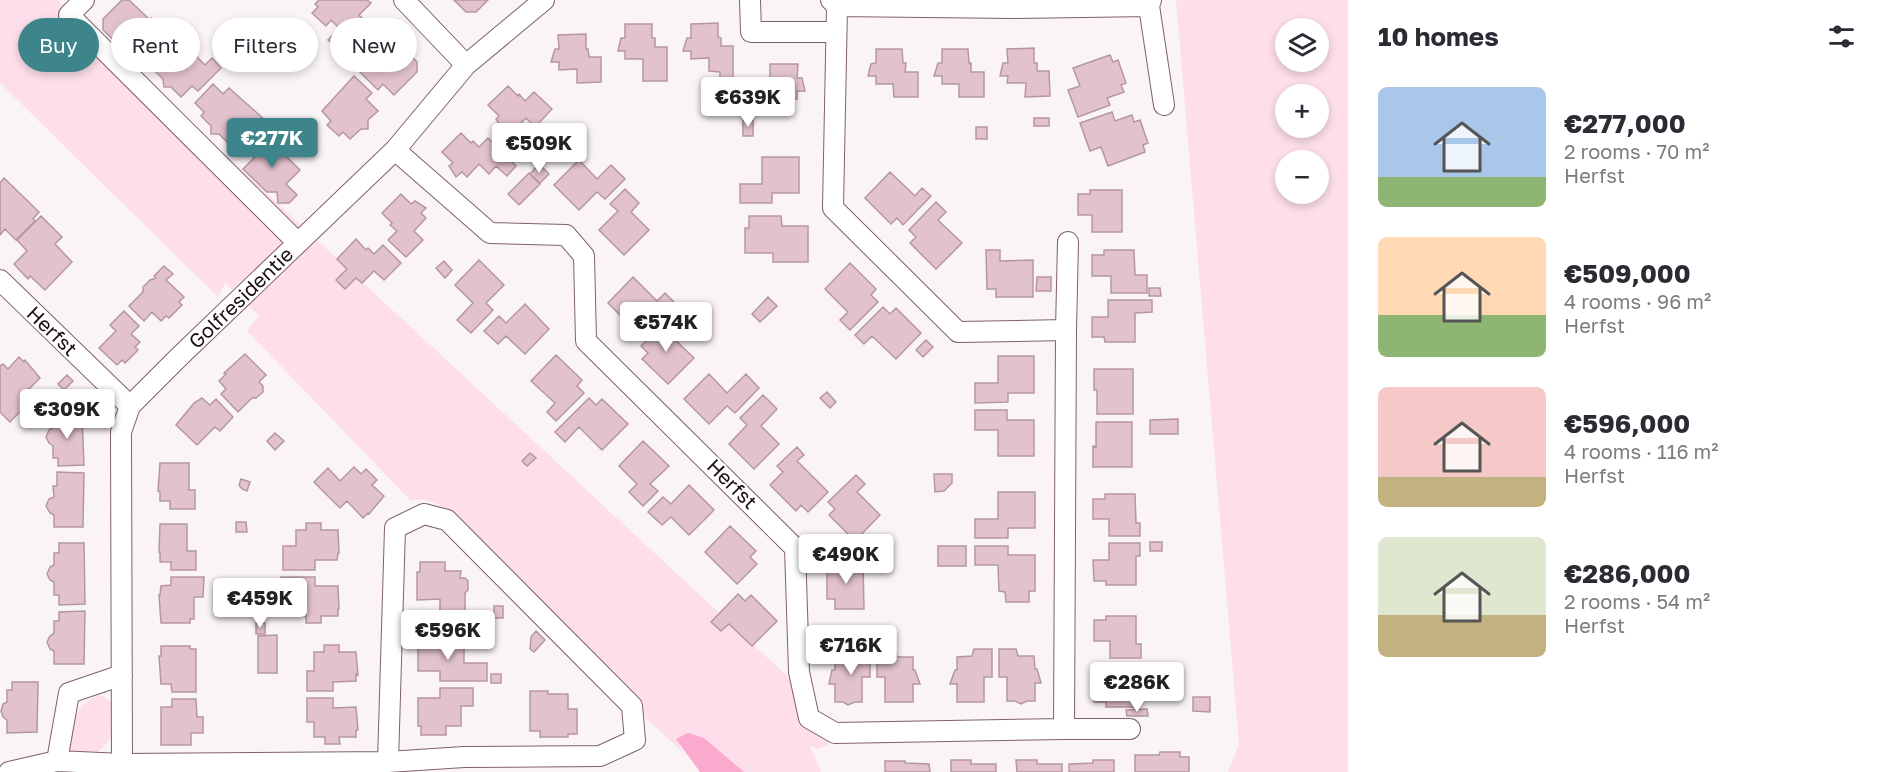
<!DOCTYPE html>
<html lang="en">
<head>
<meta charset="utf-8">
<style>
	body { margin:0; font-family:"Golos Text",sans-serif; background:#f2f2f3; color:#2b2b33; height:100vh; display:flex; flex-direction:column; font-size:22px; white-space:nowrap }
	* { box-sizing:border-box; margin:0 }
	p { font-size:20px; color:#7c7c81 }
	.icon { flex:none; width:33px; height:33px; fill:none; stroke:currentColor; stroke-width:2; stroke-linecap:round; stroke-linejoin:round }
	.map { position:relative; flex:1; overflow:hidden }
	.sheet { display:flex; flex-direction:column; background:#fff; width:540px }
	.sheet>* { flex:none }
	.banner { position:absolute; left:18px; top:18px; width:570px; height:54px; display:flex; gap:12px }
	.tools { position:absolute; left:1275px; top:18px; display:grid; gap:12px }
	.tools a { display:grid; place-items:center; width:54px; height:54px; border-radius:50%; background:#fff; box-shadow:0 3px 9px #0003; font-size:30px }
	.price { position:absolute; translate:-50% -51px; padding:0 14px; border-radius:6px; background:#fff; color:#222; font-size:20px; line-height:39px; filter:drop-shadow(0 2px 3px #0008) }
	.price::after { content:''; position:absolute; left:50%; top:36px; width:18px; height:14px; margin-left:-9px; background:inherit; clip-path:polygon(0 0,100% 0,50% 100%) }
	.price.selected { background:#3d858a; color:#fff }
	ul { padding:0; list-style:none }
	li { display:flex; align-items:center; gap:18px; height:150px; padding:0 30px }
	li span { display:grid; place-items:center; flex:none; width:168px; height:120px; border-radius:9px; color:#555 }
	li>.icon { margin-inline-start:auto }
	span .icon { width:72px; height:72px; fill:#fffc; stroke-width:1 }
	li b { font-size:26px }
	h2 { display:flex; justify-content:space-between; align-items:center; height:72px; padding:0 30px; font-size:26px }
	.chip { padding:0 21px; border-radius:27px; background:#fff; box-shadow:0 3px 9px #0003; font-size:21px; line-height:54px }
	.chip.selected { background:#3d858a; color:#fff }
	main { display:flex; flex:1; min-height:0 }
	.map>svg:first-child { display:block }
	.green { fill:#fddeea; fill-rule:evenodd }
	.water { fill:#fba9cc }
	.building { fill:#e3c2cf; stroke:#b696a3; stroke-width:1.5 }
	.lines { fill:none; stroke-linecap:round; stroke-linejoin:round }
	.minor-casing { stroke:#7e616d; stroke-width:22 }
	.minor { stroke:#fff; stroke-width:20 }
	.labels { text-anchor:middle; stroke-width:4.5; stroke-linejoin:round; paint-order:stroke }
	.street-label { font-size:20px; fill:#1b0f14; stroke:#fff }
</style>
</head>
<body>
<main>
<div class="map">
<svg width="1348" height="772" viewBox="0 0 1348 772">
	<rect width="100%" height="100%" fill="#fbf4f7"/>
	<path class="green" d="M0 0H58L813 700 828 745 818 749 810 746 821 772H744L704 738 679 745 686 755 639 712 641 699 456 518C443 507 429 495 411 501L247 331 259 316 225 283 218 297 0 83Z
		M1176 0H1348V772H1228L1239 744ZM1318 28V62H1286V28ZM1318 94V128H1286V94ZM1318 160V194H1286V160Z
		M100 695 112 702 113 736C97 755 93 759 68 753 73 724 70 707 100 695Z"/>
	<path class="water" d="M688 733 704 738 744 772H700L676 739Z"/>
	<path class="building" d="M122 0H129L150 20 151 18 161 28 143 47 137 41 126 52 103 30V19Z
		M319 0H367L371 3 359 15 365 21 338 49 328 40 339 28 331 20 326 26 312 13 318 7 315 4Z
		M454 0H488L476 12H466Z
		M718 23V37L721 38V46H733V83L720 84V72L709 71V58L691 59V51H683L687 38H691V24Z
		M625 24H652V38H655V47H667V81H643V59H625V51H618L621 38H625Z
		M586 34V49H588L589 57H601V82L577 83V69L559 70V62H551L555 49H559L558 35Z
		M394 39 417 62V72L394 95 383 84 378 90 359 71Z
		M181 41 205 65 212 58 221 68 198 91 192 86 181 97 171 87H164L163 79 153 69Z
		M1034 48V63H1037V71H1049L1050 96 1025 97 1026 83H1007L1008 76H1000L1003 63H1008L1007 49Z
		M876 49H902L903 63H906L905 72H918V97H894L893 84H876V76H868L871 64 876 63Z
		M942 49H968L969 63H971V72H984V97H959V84H942V76H934L938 63H942Z
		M1110 55 1113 62 1118 60 1126 83 1121 85 1124 92 1107 98 1110 105 1078 117 1068 90 1080 86 1073 68Z
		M770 64H798L797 78H802L805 91H797V99H780V112H755L756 87H768V79H770Z
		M354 76 372 93 366 99 378 111 368 120V129H361L350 139 343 132 339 136 327 125 331 121 322 111Z
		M213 84 223 94 229 88 266 121 247 140 240 133 229 144 219 134H211V126L201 116 204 112 195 103Z
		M508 86 518 96 519 94 525 101 534 92 552 109 535 127 526 118 514 130 508 125 503 130 496 119 499 116 488 105Z
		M1112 112 1115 121 1132 115 1134 122 1140 120 1148 143 1143 145 1145 152 1108 166 1101 147 1090 151 1080 123Z
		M1034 118H1049V126H1034Z
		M281 119 294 132 286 141 272 127Z
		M743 120H753V136H743Z
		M976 127H987V139H976Z
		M265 132 277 144 276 146 300 170 286 184 297 195 289 203H278L277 192H267L243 169 254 158 247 151Z
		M461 133 471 143 473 141 479 147 488 138 516 166 507 176 496 166 489 174 479 164 467 177 462 172 456 177 449 166 453 163 442 152Z
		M762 157H799V193H772V203H740V184H762Z
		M579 160 597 179 611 165 625 179 605 199 597 192 579 210 554 185Z
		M539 164 549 174 540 183 530 174Z
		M890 172 915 196 922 188 931 196 903 225 897 218 891 224 865 198Z
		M529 173 540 184 519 205 508 194Z
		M4 178 39 212 33 219 35 221 16 240 5 229 0 235V183Z
		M625 189 639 203 631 212 649 230 624 255 599 230 618 211 610 204Z
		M1090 190H1122V232H1092V215H1078V194H1090Z
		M401 194 411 204 415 201 426 208 421 213 426 218 414 231 423 240 406 257 388 240 397 231 390 225 392 223 382 213Z
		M936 202 946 212 938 220 962 243 936 269 910 243 916 237 909 230Z
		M41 216 62 237 55 244 72 262 45 290 30 276 28 279 14 264 27 251 17 240Z
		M749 216H781L782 226H808V262H773V253H745V228H749Z
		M356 239 366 250 368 248 374 254 383 245 401 263 384 280 374 271 362 283 356 278 345 289 336 280 347 269 337 259Z
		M986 250H1000V261L1033 260V297H996V289H987Z
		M1104 250H1134L1135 275H1147V293H1111V276H1092V255H1104Z
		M479 260 504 285 486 303 493 310 471 333 457 320 473 303 455 285Z
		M444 261 452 270 445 278 436 268Z
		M850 263 876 289 871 295 878 302 850 330 840 320 848 312 825 289Z
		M164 266 173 274 166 280 184 297 179 302 182 305 169 318 166 316 161 321 152 312 144 321 129 306 143 292V287L150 280 156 278 154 276Z
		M633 277 657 301 665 293 674 302 646 330 640 323 634 329 608 303Z
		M1037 277H1051V291H1036Z
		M1149 288H1160L1161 296H1149Z
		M768 297 777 306 760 322 752 314Z
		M1108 300H1152V312L1135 313V342H1105L1104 337H1092V317H1108Z
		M525 304 549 329 525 354 506 336 498 344 484 331 499 316 506 323Z
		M684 304 693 313 683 323 674 314Z
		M883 307 890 314 896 308 921 333 896 359 872 336 864 344 855 335Z
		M124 311 139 326 131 334 140 342 135 347 138 350 125 363 122 360 117 365 99 348 116 331 110 325Z
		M669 318 677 327 670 335 694 358 668 384 642 359 648 353 641 346Z
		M926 340 933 347 923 357 916 350Z
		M245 354 266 375 259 382 263 386V392L256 398H252L238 412 221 394 226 389 219 381 226 374 224 373Z
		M556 355 582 380 577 386 584 393 556 421 547 412 555 403 531 381Z
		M998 356H1034V393H1008V402L975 403V383H998Z
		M19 357 24 362 25 360 40 378 24 394 31 400 10 422 0 412V366L3 364 8 369Z
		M1094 369H1133V414H1097V390H1094Z
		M709 374 727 393 746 374 759 388 735 413 727 406 709 424 684 399Z
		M67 375 73 381 64 390 58 384Z
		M827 392 836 402 830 408 820 398Z
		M763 395 777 409 761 426 779 444 754 469 729 444 747 425 740 418Z
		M202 398 210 405 216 399 233 417 220 431 215 427 197 445 176 425 194 403Z
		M589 398 596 405 602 399 628 424 602 450 579 427 565 442 555 432Z
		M975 410H1007V420H1034V456H998V430H975Z
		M53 415H82L84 465 58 466V458H53V446L49 443 46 437 49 430 53 428Z
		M1178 419V434H1150V420Z
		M1096 422H1132V467H1093V446L1096 447Z
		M275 433 284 441 275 450 267 441Z
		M643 441 669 466 650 484 658 491 643 506 629 492 637 484 619 466Z
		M797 447 804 455 797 461 828 492 808 512 801 505 796 511 770 485 783 472 777 466Z
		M530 453 536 458 527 466 522 461Z
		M160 463H189V490H195V509H170V501H160V492L158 491Z
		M354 467 361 474 366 469 377 480 372 485 384 496 369 514 368 513 363 518 347 501 340 508 314 482 328 468 340 481Z
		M57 472 84 473 83 527H54V515L50 513 46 506 49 499 54 497 53 486H57Z
		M934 474H952V483L944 491 935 492Z
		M856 475 865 484 857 492 880 515 855 541 829 515 835 509 828 502Z
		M241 479 250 482 247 491 242 489 239 485Z
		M689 485 714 510 689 535 671 517 662 525 648 512 663 497 671 504Z
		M998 492H1035V528H1008V538H975V519H998Z
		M1105 494H1135L1136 523H1140V536H1109V519H1093V499H1105Z
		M236 522H246L247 532H236Z
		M306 523H321V530H338L339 553H338L337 560H315V570H283V546H296V530H306Z
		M160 524H187V551H196V570H171V562H160V552H159Z
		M730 526 756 551 750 557 757 564 737 584 705 552Z
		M1150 542H1162V551H1150Z
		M59 543H84L85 604 59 605V595H54V582L50 580 47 574 50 567 54 565V553H59Z
		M1109 543H1140V556H1136V585H1106V581H1094L1093 560H1109Z
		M938 546H966V566H938Z
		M975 546H1008V555H1035V591H1029V602H1006L1005 592 999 591 998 565H975Z
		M420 562H445V571H461L460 578H465L468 581V590L465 593V617H440V599L417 600V572H420Z
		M827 563H863L864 609H835V599H827Z
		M171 577H204L203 597H194V619H190V623H161L159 595H160L161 586 171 585Z
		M281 577H315V586H338L339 609H338V616H321V623H306V616H296V597H281Z
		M738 594 745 601 751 595 777 621 752 646 729 624 721 631 711 622Z
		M494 606H503V618H494Z
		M85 611 84 664H54V651L50 649 47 642 50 636 54 633V621H59V612Z
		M1106 616H1136V644H1141V658H1110V641H1094V620H1106Z
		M256 623H265V634H256Z
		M536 631 545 640 534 652 530 649 531 637Z
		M423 634H443V643H464V663H487V681H440V671H418V643H423Z
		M277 635V673H258V636Z
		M324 645H339V652H356L358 675 356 674V681L333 682V691H307V671H314V652H324Z
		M161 646H190V649H196V692H172L171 684H161L159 656H161Z
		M974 649H992V677H984V702H957V684H950L955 670H957V657L972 656Z
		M999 649H1016L1018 656H1034L1035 669H1037L1041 683H1035V701H1027L1021 704 1015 701H1007V677H999Z
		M853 650H870V677H862V702H855L848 705 843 702H835V684H829L832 670H835V657H851Z
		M877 650H895L897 657H913V670H915L920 684H913V702H885V677H877Z
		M1110 665H1141V678H1136L1137 707H1106V702H1094V682H1110Z
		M491 674H501V683H491Z
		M12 682H38L37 732 7 733V720L3 717 1 711 3 704 7 702V690H12Z
		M440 688H473V706H461V726H446V735H421V726H418V698H440Z
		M530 691H548V694H568V709H577V734H568V737H540V731H530Z
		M1193 697H1210V712L1193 711Z
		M307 698H333V708L356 707 358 730H356V737H339L340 744H325V737H314V722H307Z
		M172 699H196L197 717H203V733H191V745H161V707H172Z
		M1147 709 1148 716H1127L1126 710Z
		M1160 752H1180V757H1189V772H1135V755H1159Z
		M951 760H971V764H996V772H951Z
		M1016 760H1037V764H1062V772H1017Z
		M1093 760H1114V772H1069V764L1093 763Z
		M885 761H905V763L929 764 930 772H885Z"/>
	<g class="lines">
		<defs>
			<path id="minor" d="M84 0 69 15 298 243
				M404 0 466 65
				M750 0 751 32H836
				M831 0 837 6 1013 8 1149 6
				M1151 0 1149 6 1164 105
				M395 150 490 233 566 235 584 256 586 341 795 548 799 672 809 718 835 733 1064 729 1066 330 958 332 833 208 837 6
				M0 280 130 406
				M1066 330 1068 242
				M1064 729H1130
				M57 761 69 693 122 675
				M122 764 388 762 395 528 424 514 447 520 632 706 635 740 600 756 464 757 388 762
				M9 772 57 761 122 764 121 432 130 406 180 356 395 150 466 65 544 0"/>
		</defs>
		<use href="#minor" class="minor-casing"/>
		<use href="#minor" class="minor"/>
	</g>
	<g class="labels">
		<g class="street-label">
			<text transform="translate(241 298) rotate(-44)" y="7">Golfresidentie</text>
			<text transform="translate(52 331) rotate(44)" y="7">Herfst</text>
			<text transform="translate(732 484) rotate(45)" y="7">Herfst</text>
		</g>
	</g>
</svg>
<div class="tools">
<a><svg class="icon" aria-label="layers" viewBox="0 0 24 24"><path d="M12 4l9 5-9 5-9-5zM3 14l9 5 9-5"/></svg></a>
<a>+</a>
<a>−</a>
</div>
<b class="price" style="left:748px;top:128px">€639K</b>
<b class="price selected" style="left:272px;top:169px">€277K</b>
<b class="price" style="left:539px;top:174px">€509K</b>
<b class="price" style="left:666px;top:353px">€574K</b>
<b class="price" style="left:67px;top:440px">€309K</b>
<b class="price" style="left:846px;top:585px">€490K</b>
<b class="price" style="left:260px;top:629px">€459K</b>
<b class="price" style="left:448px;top:661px">€596K</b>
<b class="price" style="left:851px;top:676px">€716K</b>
<b class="price" style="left:1137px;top:713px">€286K</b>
<div class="banner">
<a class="chip selected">Buy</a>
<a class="chip">Rent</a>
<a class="chip">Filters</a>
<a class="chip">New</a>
</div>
</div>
<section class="sheet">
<h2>10 homes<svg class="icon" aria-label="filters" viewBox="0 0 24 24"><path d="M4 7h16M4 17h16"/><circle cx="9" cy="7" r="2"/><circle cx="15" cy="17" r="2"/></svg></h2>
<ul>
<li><span style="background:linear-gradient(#a9c7e8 75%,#8fb573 0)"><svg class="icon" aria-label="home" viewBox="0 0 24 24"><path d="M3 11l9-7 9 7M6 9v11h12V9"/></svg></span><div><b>€277,000</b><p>2 rooms · 70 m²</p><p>Herfst</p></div></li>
<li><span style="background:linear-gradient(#ffd9b3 65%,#8fb573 0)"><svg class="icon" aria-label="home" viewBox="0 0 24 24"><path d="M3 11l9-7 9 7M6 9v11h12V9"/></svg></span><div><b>€509,000</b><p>4 rooms · 96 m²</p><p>Herfst</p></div></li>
<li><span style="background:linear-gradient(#f6c9c9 75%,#c2b280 0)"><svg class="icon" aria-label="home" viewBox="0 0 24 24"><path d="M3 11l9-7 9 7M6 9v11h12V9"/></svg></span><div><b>€596,000</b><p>4 rooms · 116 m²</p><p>Herfst</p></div></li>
<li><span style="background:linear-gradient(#dfe7d0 65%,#c2b280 0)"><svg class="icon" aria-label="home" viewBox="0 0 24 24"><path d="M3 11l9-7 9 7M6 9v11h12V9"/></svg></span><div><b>€286,000</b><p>2 rooms · 54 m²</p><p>Herfst</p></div></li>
</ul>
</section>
</main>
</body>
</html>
